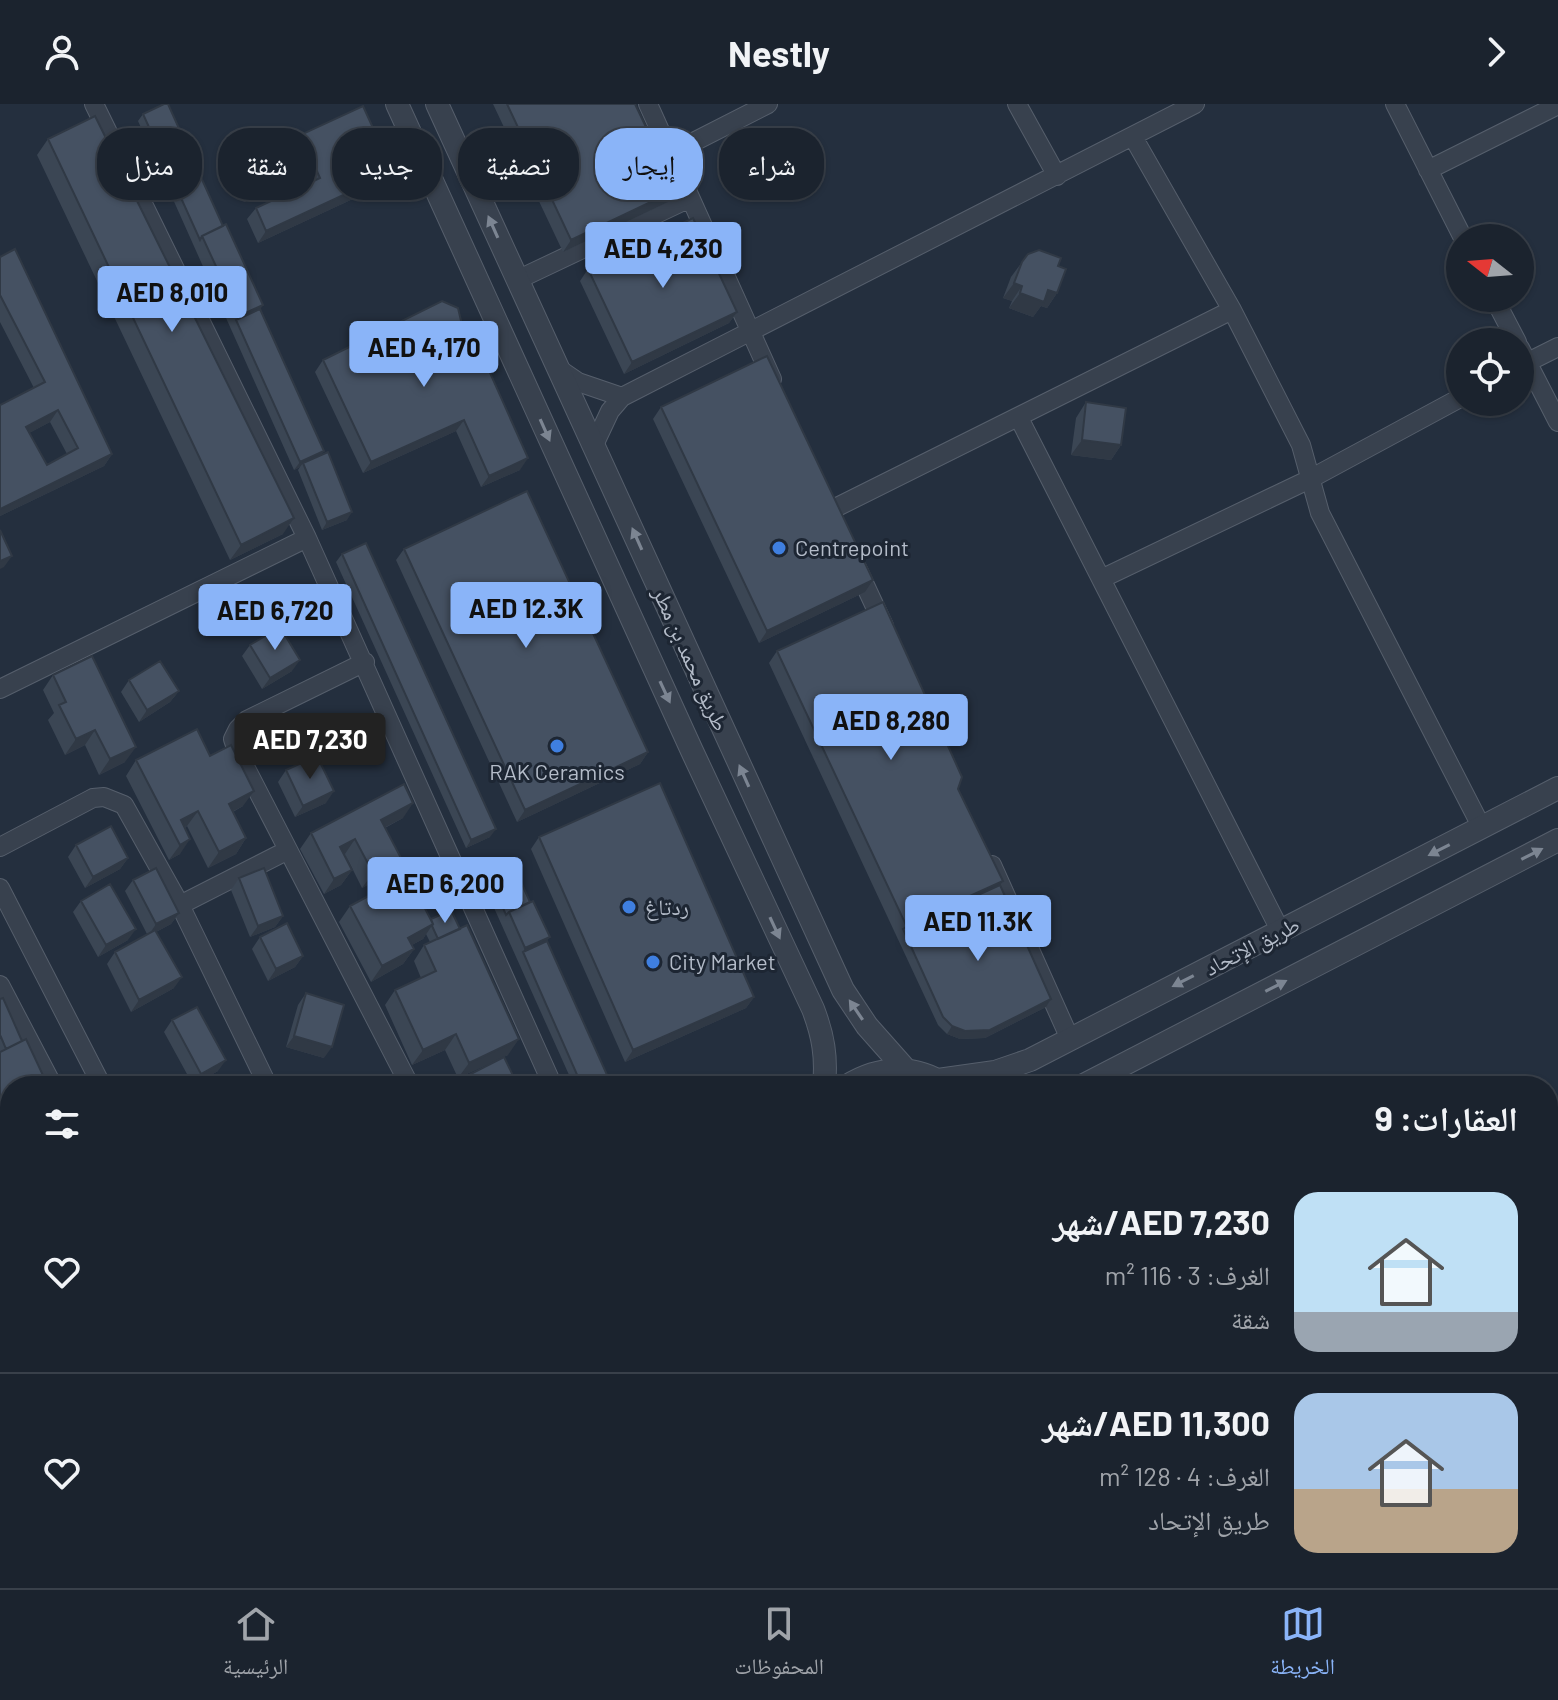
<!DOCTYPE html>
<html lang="ar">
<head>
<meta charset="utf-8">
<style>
	body { margin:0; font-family:Barlow,"Noto Naskh Arabic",sans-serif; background:#242b36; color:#f1f3f6; direction:rtl; height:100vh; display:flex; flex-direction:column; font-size:30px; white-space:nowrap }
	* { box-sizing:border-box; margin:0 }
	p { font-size:26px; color:#a0a4aa }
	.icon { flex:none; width:44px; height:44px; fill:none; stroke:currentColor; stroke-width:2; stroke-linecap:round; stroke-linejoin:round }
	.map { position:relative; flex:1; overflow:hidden; direction:ltr }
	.panel { position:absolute; left:0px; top:972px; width:1558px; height:512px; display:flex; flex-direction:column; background:#1b232e; border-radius:32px 32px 0 0; box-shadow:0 2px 6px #0004,0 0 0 2px #39404a; direction:rtl }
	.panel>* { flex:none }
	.guide { position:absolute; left:24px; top:24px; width:800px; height:72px; direction:rtl; display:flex; gap:16px }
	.needle { width:52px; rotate:287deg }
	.buttons { position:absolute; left:1446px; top:120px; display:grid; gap:16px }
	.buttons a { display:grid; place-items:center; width:88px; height:88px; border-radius:50%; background:#1b232e; box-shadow:0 2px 6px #0004,0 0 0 2px #39404a; font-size:40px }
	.price { position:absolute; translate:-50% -68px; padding:0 18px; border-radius:8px; background:#8ab4f8; color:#111; font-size:26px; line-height:52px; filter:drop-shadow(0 2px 4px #0008) }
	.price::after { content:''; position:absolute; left:50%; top:48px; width:24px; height:18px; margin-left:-12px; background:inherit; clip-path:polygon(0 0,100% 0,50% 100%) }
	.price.current { background:#222; color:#fff }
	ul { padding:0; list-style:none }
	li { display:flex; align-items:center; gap:24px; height:200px; padding:0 40px }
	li+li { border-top:2px solid #39404a }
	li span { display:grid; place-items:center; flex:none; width:224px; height:160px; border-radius:24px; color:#555 }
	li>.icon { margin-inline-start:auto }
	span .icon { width:96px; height:96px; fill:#fffc; stroke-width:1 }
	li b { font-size:34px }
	h2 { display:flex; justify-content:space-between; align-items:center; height:96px; padding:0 40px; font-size:34px }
	.tag { padding:0 28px; border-radius:32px; background:#1b232e; box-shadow:0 2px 6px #0004,0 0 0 2px #39404a; font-size:28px; line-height:72px }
	.tag.current { background:#8ab4f8; color:#111 }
	header { display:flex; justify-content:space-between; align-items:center; height:104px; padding:0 40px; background:#1b232e; font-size:36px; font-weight:700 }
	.tab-bar { display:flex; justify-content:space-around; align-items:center; height:112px; border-top:2px solid #39404a; background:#1b232e; font-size:22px; color:#a0a4aa }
	.tab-bar a { display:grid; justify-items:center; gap:4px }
	.tab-bar .current { color:#8ab4f8 }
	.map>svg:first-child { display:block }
	.green { fill:#263c3f }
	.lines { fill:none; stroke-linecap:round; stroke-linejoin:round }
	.minor-casing { stroke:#565f6c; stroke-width:20 }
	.tertiary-casing { stroke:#565f6c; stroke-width:24 }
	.minor { stroke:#38414e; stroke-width:18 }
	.tertiary { stroke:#38414e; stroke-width:22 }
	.wall { fill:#3b4654; fill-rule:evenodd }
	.shaded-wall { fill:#303945 }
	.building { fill:#455162; stroke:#303945; stroke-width:2; fill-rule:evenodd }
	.oneway { fill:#7c8592 }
	.shop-dot { fill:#3f7fe0; stroke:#1d2633; stroke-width:3 }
	.labels { text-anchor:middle; stroke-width:6; stroke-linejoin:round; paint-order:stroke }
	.poi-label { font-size:22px; fill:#b4bcc9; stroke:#1d2633; text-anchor:start }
	.street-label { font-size:22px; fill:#b4bcc9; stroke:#1d2633 }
</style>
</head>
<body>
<header><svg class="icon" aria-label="forward" viewBox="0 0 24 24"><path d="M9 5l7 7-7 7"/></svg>Nestly<svg class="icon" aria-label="person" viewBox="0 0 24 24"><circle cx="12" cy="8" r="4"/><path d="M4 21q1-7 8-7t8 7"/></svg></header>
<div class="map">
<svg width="1558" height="1484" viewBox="0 0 1558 1484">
	<rect width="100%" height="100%" fill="#242f3e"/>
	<path class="green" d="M1231 1474H1518L1523 1484H1211Z"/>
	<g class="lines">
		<defs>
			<path id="minor" d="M94 0 307 434 553 982
				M648 0 772 275
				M1017 0 1057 72
				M1395 0 1463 134
				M1133 33 1232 206 1301 341 1320 409 1482 724
				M670 50 768 0
				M1428 66 1558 1
				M517 176 690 94
				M1494 194 1517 238
				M1520 244 1558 318
				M1520 262 1558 243
				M559 265 578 278 622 293
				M1019 314 1281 828
				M594 341 610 307 622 293 1195 0
				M831 406 1232 206
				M858 466 884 522
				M1101 475 1310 375 1460 294
				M365 558 247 616 238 625 233 635 237 647 410 982
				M0 585 307 434
				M0 743 93 694 104 693 124 701 180 801 268 982
				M992 761 1070 935
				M0 784 102 982
				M180 801 288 746
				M0 881 53 982"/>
			<path id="tertiary" d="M397 0 692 647 813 905C823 931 827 953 824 982
				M437 0 843 886 867 922 906 966
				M938 976 995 968 1030 956 1558 684
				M847 982C879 962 915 960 947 982
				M1082 982 1558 736
				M1071 1474 1076 1484
				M1112 1474 1117 1484
				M10 1484 30 1474
				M111 1484 130 1474"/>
		</defs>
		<use href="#minor" class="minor-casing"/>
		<use href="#tertiary" class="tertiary-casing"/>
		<use href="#minor" class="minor"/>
		<use href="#tertiary" class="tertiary"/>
	</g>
	<path class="wall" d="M493 0H635L668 98 563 148Z
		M363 2 385 80 258 139 247 115 256 104 309 79 305 70 244 98 231 71 240 59Z
		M143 10 260 205 324 347 321 351 347 416 322 426 298 366 300 363 294 366 138 17Z
		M48 35 283 430 230 456 37 51Z
		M0 153 112 350 104 362 0 412V301L34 284 0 218ZM50 318 67 350 47 361 29 329Z
		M1022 158 1058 162 1057 189 1047 204 1041 202 1033 213 1009 204 1012 197 1003 194 1011 173Z
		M588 165 737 208 729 219 624 270 580 177Z
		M456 241 520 366 481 383 456 327 363 369 315 268 323 256Z
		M1086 298 1121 341 1111 356 1071 351 1076 314Z
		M661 303 865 488 759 539 653 315Z
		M404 445 648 648 640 660 517 718 396 456Z
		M342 450 490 733 466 744 336 458Z
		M250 541 292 567 262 585 242 552Z
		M777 547 958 685 1000 781 1046 903 985 934 960 935 947 930 938 921 769 559Z
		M53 571 125 658 99 671 85 641 65 651 48 616 54 609 43 586Z
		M129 576 179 587 170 598 139 618 121 588Z
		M210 652 243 702 233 708 246 734 236 750 208 764 187 722 185 724 180 750 169 756 126 672 136 656Z
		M286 666 326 699 295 713 278 678Z
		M403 714 385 724 401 754 390 769 362 784 345 750 352 766 341 781 324 790 300 745 311 729Z
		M539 733 754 893 746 904 625 958 531 745Z
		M76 741 128 754 120 765 85 784 68 753Z
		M488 769 547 837 612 982H574L482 777Z
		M239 774 283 812 275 823 250 833 231 786Z
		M448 775 437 790 422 799 508 951 458 974 445 946 412 961 385 901 395 886 421 874 414 857 424 841 430 838 426 830 423 835 412 841 414 845 403 860 371 878 339 818 350 802Z
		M133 776 179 809 171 820 156 828 174 884 131 908 107 860 115 848 147 830 125 787Z
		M81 797 128 836 98 853 73 808Z
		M260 833 303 852 295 863 268 877 252 845Z
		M306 889 324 954 286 943 298 901Z
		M0 895 22 937 0 1024Z
		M172 916 218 967 193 981 164 928Z
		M10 1161V1423L0 1430V1256L2 1257 5 1220 0 1201V1168Z
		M851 1474H900L879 1484H856Z"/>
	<path class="shaded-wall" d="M313 58 305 70 244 98 252 86Z
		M393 68 385 80 258 139 266 127Z
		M676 86 668 98 563 148 571 136Z
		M1014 179 1022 182 1012 197 1003 194Z
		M1048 186 1057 189 1047 204 1041 202 1033 213 1009 204 1020 189Z
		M263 201 255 213 236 216 239 212Z
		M737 208 729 219 624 270 632 258Z
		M58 306 50 318 18 335 26 323Z
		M464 316 456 327 363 369 371 358Z
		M1082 336 1121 341 1111 356 1071 351Z
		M324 347 318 355 303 359 300 363 294 366 300 358Z
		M112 350 104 362 0 412V405Z
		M528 354 520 366 481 383 489 372Z
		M352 408 347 416 322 426 327 418Z
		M294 414 283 430 230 456 241 441Z
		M12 452 4 463 0 465V457Z
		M873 476 865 488 759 539 767 527Z
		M300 556 292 567 262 585 270 574Z
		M179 587 170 598 139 618 147 606Z
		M95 626 85 641 65 651 76 635Z
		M136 643 125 658 99 671 110 655Z
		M648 648 640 660 517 718 525 706Z
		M254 687 243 702 218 715 229 700Z
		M334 687 326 699 295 713 303 702Z
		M413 699 403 714 370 731 381 716Z
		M198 707 187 722 174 729 181 716Z
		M496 725 490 733 466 744 471 736Z
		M246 734 236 750 208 764 219 748Z
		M190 735 180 750 169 756 180 741Z
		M355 735 345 750 329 758 340 743Z
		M128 754 120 765 85 784 93 773Z
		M401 754 390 769 362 784 373 769Z
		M352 766 341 781 324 790 334 775Z
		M448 775 437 790 407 807 418 791Z
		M1003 777 995 789 903 825 906 821Z
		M179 809 171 820 148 832 156 820Z
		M283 812 275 823 250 833 258 822Z
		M433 820 423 835 397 849 408 834Z
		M136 825 128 836 98 853 106 841Z
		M550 833 541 844 523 848 525 844Z
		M414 845 403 860 371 878 382 862Z
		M303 852 295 863 268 877 276 865Z
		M182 873 174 884 131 908 139 896Z
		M754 893 746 904 625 958 633 946Z
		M1051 895 1046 903 985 934 960 935 947 930 952 922Z
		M456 930 445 946 412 961 423 946Z
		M294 932 332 943 324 954 286 943Z
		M519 935 508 951 458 974 469 959Z
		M226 956 218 967 193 981 201 970Z
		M10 1009V1019L0 1024V1014Z
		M10 1145V1153L0 1158V1150Z
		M10 1417V1423L0 1430V1424Z
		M894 1474H900L879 1484H873Z"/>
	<path class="building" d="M164 0H168L223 122 202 132 200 136 143 10Z
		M507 0H635L676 86 571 136Z
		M363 2 393 68 266 127 256 104 320 74 313 58 252 86 240 59Z
		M95 12 294 414 241 441 48 35Z
		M693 114 737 208 632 258 588 165Z
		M226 120 263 201 239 212 202 132Z
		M15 145 112 350 0 405V301L45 278 0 191V153ZM58 306 78 344 47 361 26 323Z
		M1039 146 1061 154 1058 162 1066 165 1057 189 1048 186 1044 198 1020 189 1022 182 1014 179 1022 158 1028 150Z
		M442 197 458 204 462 221 456 240 451 242 474 233 528 354 489 372 464 316 371 358 323 256Z
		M260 205 324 347 300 358 236 216Z
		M767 252 873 476 767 527 661 303Z
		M1086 298 1126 304 1121 341 1082 336Z
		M328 348 352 408 327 418 303 359Z
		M527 387 648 648 525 706 404 445Z
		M0 426 12 452 0 457Z
		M366 439 496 725 471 736 342 450Z
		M883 498 962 673 958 685 1003 777 906 821 777 547Z
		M280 523 300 556 270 574 250 541Z
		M92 552 136 643 110 655 95 626 76 635 59 601 66 598 53 571Z
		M160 557 179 587 147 606 129 576Z
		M197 625 210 652 231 641 254 687 229 700 246 734 219 748 198 707 181 716 190 735 180 741 136 656Z
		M317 652 334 687 303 702 286 666Z
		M660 679 754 893 633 946 539 733Z
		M404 680 413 699 381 716 401 754 373 769 355 735 340 743 352 766 334 775 311 729Z
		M111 722 128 754 93 773 76 741Z
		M437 755 448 775 418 791 433 820 408 834 414 845 382 862 350 802Z
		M512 758 530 798 509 808 506 811 488 769Z
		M156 764 179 809 156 820 133 776Z
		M264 764 283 812 258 822 239 774Z
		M110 780 136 825 106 841 81 797Z
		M1000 781 1051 895 990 926 965 927 952 922 943 913 903 825Z
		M533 797 550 833 525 844 509 808Z
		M451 806 460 825 438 835 432 822 433 820 431 815Z
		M287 819 303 852 276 865 260 833Z
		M467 821 519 935 469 959 456 930 423 946 395 886 436 867 424 841Z
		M155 826 182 873 139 896 115 848Z
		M547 837 612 982H582L523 848Z
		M306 889 344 901 332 943 294 932Z
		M3 894 22 937 6 945 1 933 0 934V895Z
		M197 903 226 956 201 970 172 916Z
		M26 935 48 982H10V1009L0 1014V948Z
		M504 953 518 982H447Z
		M10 1027V1145L0 1150V1032Z
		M10 1161V1197L2 1166Z
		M0 1256 10 1260V1357L0 1365Z
		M7 1361 10 1365V1417L0 1424V1367Z
		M856 1474H894L873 1484H860Z
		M927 1474H1001L1006 1484H906Z"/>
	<defs><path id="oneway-solid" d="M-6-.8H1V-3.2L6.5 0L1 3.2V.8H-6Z" transform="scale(2)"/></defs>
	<g class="oneway">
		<use href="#oneway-solid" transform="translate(493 123) rotate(-114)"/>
		<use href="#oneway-solid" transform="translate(545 326) rotate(66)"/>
		<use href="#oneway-solid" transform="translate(637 435) rotate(-114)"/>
		<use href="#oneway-solid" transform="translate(665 588) rotate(65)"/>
		<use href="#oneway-solid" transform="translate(744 672) rotate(-114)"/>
		<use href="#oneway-solid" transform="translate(1439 746) rotate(153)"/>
		<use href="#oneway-solid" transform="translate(1532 750) rotate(-27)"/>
		<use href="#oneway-solid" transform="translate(775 824) rotate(65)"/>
		<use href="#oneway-solid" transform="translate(1183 877) rotate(153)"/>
		<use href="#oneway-solid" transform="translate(1276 882) rotate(-27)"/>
		<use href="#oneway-solid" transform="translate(856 906) rotate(-124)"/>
	</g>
	<g class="shop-dot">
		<circle cx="779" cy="444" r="8"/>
		<circle cx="557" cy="642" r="8"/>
		<circle cx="629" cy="803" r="8"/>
		<circle cx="653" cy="858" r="8"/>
	</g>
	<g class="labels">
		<g class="poi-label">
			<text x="795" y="452">Centrepoint</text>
			<text x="557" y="676" text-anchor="middle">RAK Ceramics</text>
			<text x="645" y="811">ردتاغ</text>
			<text x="669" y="866">City Market</text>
		</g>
		<g class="street-label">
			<text transform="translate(691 555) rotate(66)" y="8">طريق محمد بن مطر</text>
			<text transform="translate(1252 842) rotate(-27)" y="8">طريق اﻹتحاد</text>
		</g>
	</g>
</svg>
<div class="buttons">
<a><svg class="needle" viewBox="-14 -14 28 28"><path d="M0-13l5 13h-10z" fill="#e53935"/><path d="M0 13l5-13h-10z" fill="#a0a4aa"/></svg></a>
<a><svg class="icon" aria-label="locate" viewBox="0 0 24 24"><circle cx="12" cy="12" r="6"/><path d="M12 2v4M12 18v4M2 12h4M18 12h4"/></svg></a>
</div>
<b class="price" style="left:663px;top:186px">AED 4,230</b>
<b class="price" style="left:172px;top:230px">AED 8,010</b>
<b class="price" style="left:424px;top:285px">AED 4,170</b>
<b class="price" style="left:526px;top:546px">AED 12.3K</b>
<b class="price" style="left:275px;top:548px">AED 6,720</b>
<b class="price" style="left:891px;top:658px">AED 8,280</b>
<b class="price current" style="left:310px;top:677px">AED 7,230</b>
<b class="price" style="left:445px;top:821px">AED 6,200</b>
<b class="price" style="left:978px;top:859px">AED 11.3K</b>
<div class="guide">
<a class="tag">شراء</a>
<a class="tag current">إيجار</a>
<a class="tag">تصفية</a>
<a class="tag">جديد</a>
<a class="tag">شقة</a>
<a class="tag">منزل</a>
</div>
<section class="panel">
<h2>العقارات: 9<svg class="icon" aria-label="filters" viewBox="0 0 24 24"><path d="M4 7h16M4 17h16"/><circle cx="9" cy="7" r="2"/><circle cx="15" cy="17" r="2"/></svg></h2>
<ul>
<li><span style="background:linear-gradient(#bfe0f5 75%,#9aa5b1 0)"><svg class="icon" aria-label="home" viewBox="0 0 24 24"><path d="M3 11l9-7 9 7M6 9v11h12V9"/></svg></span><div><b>AED 7,230/شهر</b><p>الغرف: 3 · 116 m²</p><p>شقة</p></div><svg class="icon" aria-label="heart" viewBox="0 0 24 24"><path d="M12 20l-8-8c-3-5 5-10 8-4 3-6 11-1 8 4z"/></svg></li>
<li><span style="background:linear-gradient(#a9c7e8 60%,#b9a48a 0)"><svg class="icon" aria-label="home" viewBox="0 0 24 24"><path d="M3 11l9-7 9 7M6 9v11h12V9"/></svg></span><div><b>AED 11,300/شهر</b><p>الغرف: 4 · 128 m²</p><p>طريق اﻹتحاد</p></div><svg class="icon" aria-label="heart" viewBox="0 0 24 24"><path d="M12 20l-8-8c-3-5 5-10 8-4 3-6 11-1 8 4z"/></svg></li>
</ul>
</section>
</div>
<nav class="tab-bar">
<a class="current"><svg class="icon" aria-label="map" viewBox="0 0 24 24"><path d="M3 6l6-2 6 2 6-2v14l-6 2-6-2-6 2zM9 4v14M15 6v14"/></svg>الخريطة</a>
<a><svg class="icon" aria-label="saved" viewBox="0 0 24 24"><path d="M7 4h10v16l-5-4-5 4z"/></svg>المحفوظات</a>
<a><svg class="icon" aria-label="home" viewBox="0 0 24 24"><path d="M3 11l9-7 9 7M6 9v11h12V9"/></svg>الرئيسية</a>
</nav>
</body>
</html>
